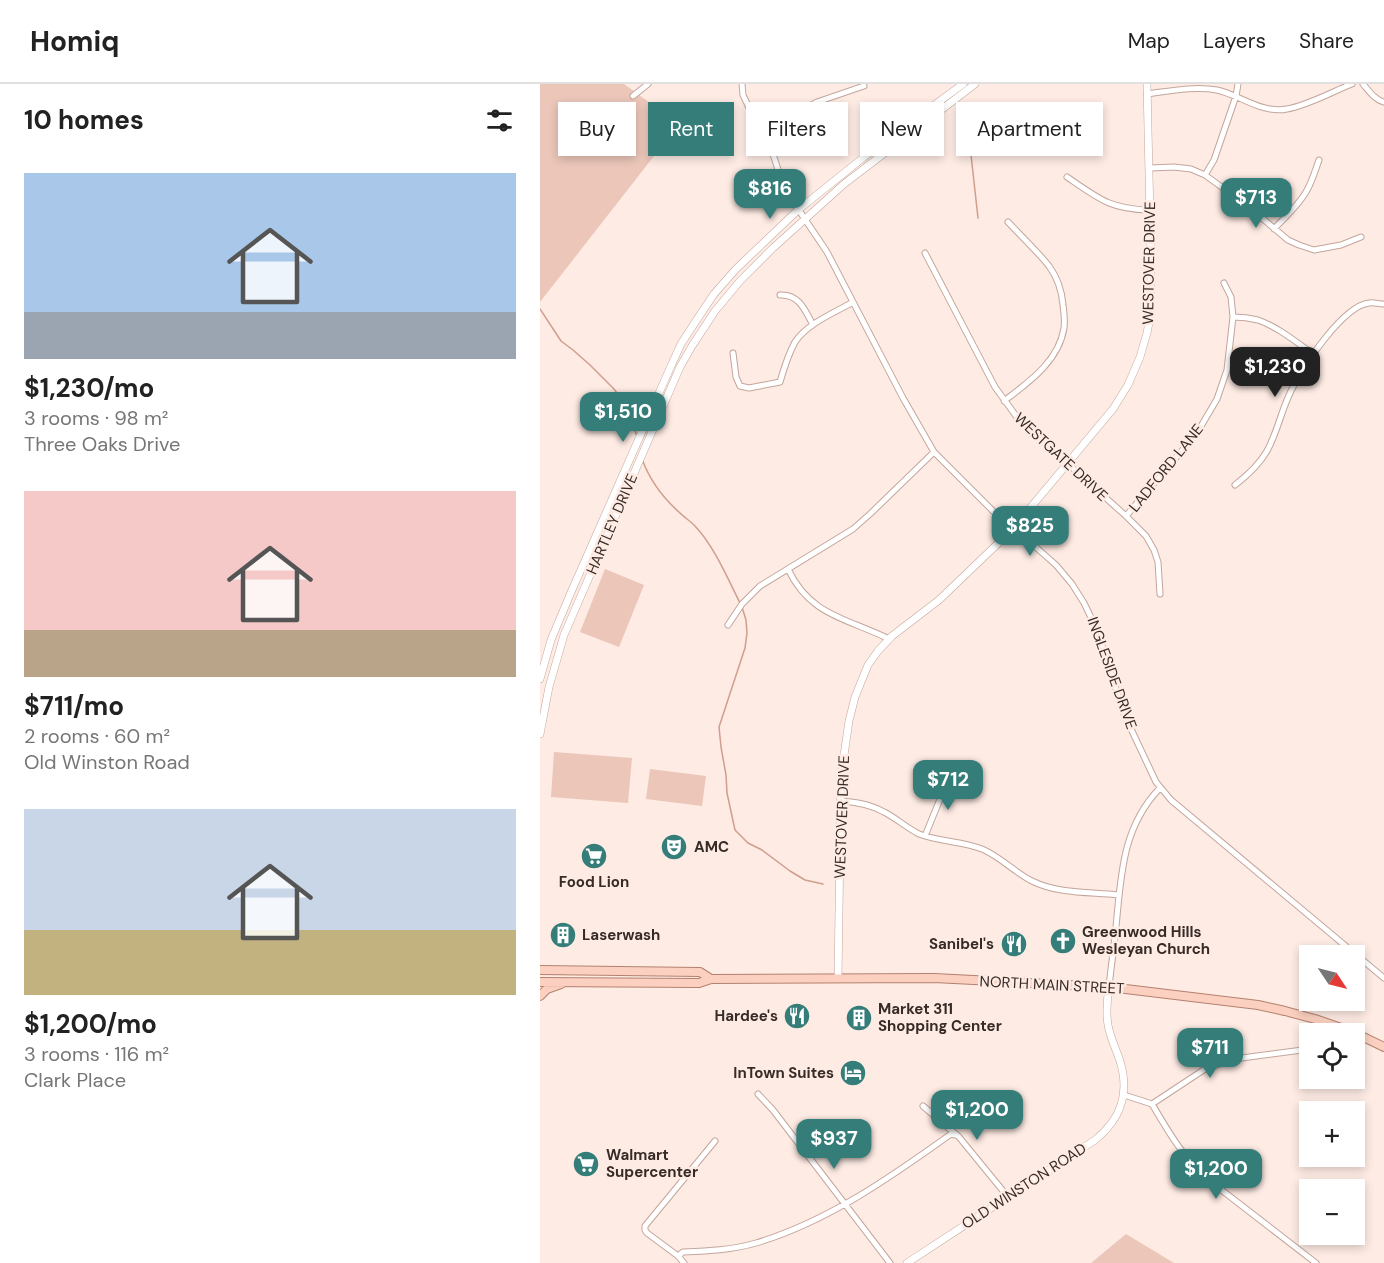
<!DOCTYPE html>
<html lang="en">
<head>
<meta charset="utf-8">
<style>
	body { margin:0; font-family:"DM Sans",sans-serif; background:#f2f2f2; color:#222; height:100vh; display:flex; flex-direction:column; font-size:22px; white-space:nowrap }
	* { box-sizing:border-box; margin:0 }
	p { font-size:20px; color:#767676 }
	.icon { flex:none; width:33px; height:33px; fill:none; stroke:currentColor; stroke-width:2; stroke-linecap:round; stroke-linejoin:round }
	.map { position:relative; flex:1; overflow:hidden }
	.panel { display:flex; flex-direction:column; background:#fff; width:540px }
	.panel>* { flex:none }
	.hud { position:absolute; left:18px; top:18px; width:570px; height:54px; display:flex; gap:12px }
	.needle { width:39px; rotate:125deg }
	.controls { position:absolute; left:759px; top:861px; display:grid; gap:12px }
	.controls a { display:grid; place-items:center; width:66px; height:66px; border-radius:0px; background:#fff; box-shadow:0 3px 9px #0003; font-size:30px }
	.price { position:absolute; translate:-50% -51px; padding:0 14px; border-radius:12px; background:#347d79; color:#fff; font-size:20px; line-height:39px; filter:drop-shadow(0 2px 3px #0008) }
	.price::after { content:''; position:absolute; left:50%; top:36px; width:18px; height:14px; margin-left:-9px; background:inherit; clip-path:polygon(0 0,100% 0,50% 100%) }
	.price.on { background:#222; color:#fff }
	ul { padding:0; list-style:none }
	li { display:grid; align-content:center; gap:12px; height:318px; padding:0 24px }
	li span { display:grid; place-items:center; height:186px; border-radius:0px; color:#555 }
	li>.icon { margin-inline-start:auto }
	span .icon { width:108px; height:108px; fill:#fffc; stroke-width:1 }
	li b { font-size:26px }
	h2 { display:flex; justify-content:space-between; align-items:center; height:72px; padding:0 24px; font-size:26px }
	.tag { padding:0 21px; border-radius:0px; background:#fff; box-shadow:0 3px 9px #0003; font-size:21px; line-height:54px }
	.tag.on { background:#347d79; color:#fff }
	header { display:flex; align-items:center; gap:36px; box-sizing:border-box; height:84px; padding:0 30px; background:#fff; border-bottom:2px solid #e0e0e0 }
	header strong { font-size:28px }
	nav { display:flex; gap:33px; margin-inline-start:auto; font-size:21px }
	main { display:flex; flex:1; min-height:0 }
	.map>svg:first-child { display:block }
	.green { fill:#ebc6b9 }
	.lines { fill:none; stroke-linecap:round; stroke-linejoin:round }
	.stream { stroke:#cf9e8c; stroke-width:1.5 }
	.street-casing { stroke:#c4a69b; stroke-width:7 }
	.secondary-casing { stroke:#c4a69b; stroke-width:8 }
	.primary-casing { stroke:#b4816f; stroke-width:10 }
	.street { stroke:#fff; stroke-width:5 }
	.secondary { stroke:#fff; stroke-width:7 }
	.primary { stroke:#fbd0c0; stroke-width:8 }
	.labels { text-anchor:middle; stroke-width:5; stroke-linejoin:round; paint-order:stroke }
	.street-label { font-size:15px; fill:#372b27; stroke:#feebe4 }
	.poi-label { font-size:15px; font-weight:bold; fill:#372b27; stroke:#feebe4; text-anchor:start }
</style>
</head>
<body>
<header>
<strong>Homiq</strong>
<nav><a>Map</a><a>Layers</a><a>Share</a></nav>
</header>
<main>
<section class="panel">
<h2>10 homes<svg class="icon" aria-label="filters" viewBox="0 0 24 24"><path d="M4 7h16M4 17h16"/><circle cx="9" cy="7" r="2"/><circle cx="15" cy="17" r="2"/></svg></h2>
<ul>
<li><span style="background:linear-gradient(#a9c7e8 75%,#9aa5b1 0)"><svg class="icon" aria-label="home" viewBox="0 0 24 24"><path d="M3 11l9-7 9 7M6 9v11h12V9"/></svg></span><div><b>$1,230/mo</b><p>3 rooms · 98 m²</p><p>Three Oaks Drive</p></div></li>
<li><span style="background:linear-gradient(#f6c9c9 75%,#b9a48a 0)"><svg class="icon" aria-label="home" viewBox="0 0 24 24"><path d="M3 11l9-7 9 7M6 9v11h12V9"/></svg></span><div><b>$711/mo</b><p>2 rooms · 60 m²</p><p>Old Winston Road</p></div></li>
<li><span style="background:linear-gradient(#c9d6e8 65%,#c2b280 0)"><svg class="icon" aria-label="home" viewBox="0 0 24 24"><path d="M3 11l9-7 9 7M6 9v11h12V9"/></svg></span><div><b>$1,200/mo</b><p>3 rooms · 116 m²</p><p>Clark Place</p></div></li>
</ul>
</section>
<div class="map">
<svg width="844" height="1179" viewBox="0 0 844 1179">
	<rect width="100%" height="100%" fill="#feebe4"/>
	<path class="green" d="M0 0H84L139 40 0 218Z
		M65 485 104 501 79 563 40 548Z
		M14 668 92 674 88 719 11 713Z
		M110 685 166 692 162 722 106 715Z
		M586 1150 634 1179H551Z"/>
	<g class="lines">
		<path class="stream" d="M423 34 430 62 438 134
			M0 225 21 257 33 266 50 281 73 304 83 316 90 331 96 350
			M102 375C110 397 123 414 140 429 144 433 150 437 154 441 173 460 188 495 200 519
			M202 523 206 536 207 549 205 564 179 643 181 663 186 691 187 709 195 746 208 759 222 766 250 787 265 796 283 800"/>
		<defs>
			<path id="street" d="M202 0 203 11 212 30 231 64 244 104 287 168 363 314 394 368 463 437 473 443 516 481 532 500 544 519 557 546 584 630 616 698 631 716 844 894
				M823 0C829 7 835 16 844 18
				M607 10C630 7 654 2 677 6 700 11 722 30 747 25 769 21 791 8 812 0
				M93 12 108 0
				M223 47 277 18 324 2
				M610 84 634 83 651 85 665 91 709 123 748 156 759 161 774 166 801 161 821 153
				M665 91 674 76 696 12 698 0
				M527 93C559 115 570 125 609 126
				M734 145C745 133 758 122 766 108 772 98 775 87 779 76
				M385 169 455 303 479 336 586 432 606 452 614 466 618 478 620 510
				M240 211C259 210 265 226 273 241
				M693 233C701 233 710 234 718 236 738 243 756 258 773 270
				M193 269 196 293 200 302 209 304 240 298C244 284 248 271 255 258 268 239 294 229 313 218
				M464 317C489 298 519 277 524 244 525 236 524 228 523 221 522 208 517 193 509 182 497 167 482 153 468 138
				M695 401C708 391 719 381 727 367 738 347 742 323 753 303 764 281 803 222 829 219 833 218 839 220 843 220
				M586 432 657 349 677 315 687 286 693 233 691 213 684 199
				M248 485C270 532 307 534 349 555
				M188 541 202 520 220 502 313 445 330 430 394 368
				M300 717C316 718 330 720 344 728 356 734 367 744 379 750 400 758 422 757 442 765 461 773 474 788 492 797 518 810 550 808 578 811
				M385 752 409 693
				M569 903C571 883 574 863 576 843 581 792 582 743 620 704
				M218 1010 233 1026 350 1179
				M584 1011 612 1020 665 985 694 975 770 965
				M612 1020C628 1047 643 1073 666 1094L776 1179
				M383 1022 419 1053 468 1113
				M138 1172 143 1168C168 1167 192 1166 216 1159 287 1138 351 1093 411 1050L415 1051
				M144 1179 138 1172 107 1149 105 1146V1142L175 1057"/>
			<path id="secondary" d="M0 595 11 556 32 506 131 282 141 260 156 237 174 210 196 185 258 126 324 73 423 0
				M0 650 9 603 24 551 140 283 152 262 175 227 200 197 233 164 304 100 435 0
				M298 894 301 692 309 637 315 613 328 581 338 567 352 552 399 516 471 447 573 325 588 301 600 273 607 249 610 233 611 180 607 0
				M367 1179 555 1056C581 1035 590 1010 580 977 576 965 570 953 568 941 566 929 567 916 569 903"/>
			<path id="primary" d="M0 886 160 888 171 895
				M0 898 159 899 171 895 394 894 569 903 718 921 745 927 775 935 813 948 844 963
				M0 912 7 905 21 900"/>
		</defs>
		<use href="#street" class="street-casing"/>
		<use href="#secondary" class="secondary-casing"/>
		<use href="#primary" class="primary-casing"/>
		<use href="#street" class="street"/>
		<use href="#secondary" class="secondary"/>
		<use href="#primary" class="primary"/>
	</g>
	<defs>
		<symbol id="theatre-disc" viewBox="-11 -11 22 22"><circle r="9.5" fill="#347d79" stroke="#feebe4"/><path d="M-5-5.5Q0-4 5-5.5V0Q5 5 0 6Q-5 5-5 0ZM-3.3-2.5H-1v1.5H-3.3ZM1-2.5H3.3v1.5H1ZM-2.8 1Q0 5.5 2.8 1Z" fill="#fff"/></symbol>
		<symbol id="supermarket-disc" viewBox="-11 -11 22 22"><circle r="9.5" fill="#347d79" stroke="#feebe4"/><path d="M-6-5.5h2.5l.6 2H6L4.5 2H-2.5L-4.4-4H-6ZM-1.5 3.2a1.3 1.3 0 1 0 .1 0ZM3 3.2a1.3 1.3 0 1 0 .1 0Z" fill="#fff"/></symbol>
		<symbol id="building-disc" viewBox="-11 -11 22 22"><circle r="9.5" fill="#347d79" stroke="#feebe4"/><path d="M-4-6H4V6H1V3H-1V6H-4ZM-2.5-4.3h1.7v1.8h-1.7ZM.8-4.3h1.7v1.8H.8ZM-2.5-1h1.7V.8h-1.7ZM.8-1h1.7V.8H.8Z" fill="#fff"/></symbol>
		<symbol id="church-disc" viewBox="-11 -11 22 22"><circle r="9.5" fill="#347d79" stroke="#feebe4"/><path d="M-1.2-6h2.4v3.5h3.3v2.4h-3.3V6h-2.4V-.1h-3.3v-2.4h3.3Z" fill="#fff"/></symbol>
		<symbol id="restaurant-disc" viewBox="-11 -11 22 22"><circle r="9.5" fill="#347d79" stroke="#feebe4"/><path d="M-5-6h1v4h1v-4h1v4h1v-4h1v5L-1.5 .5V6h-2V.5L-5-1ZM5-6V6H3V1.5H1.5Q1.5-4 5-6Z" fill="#fff"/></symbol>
		<symbol id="hotel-disc" viewBox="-11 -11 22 22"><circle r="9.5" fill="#347d79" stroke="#feebe4"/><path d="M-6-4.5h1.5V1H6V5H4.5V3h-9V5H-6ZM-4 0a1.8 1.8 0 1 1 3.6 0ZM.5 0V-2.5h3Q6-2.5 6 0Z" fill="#fff"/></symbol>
	</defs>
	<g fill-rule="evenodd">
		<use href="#theatre-disc" x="119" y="748" width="30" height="30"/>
		<use href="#supermarket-disc" x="39" y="757" width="30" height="30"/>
		<use href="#building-disc" x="8" y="836" width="30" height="30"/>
		<use href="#church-disc" x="508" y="842" width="30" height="30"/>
		<use href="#restaurant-disc" x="459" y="845" width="30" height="30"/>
		<use href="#restaurant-disc" x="242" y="917" width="30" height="30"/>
		<use href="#building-disc" x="304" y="919" width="30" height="30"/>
		<use href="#hotel-disc" x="298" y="974" width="30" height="30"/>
		<use href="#supermarket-disc" x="31" y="1065" width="30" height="30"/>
	</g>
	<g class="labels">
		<g class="street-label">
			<text transform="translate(609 179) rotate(-89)" y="5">WESTOVER DRIVE</text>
			<text transform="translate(521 373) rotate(43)" y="5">WESTGATE DRIVE</text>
			<text transform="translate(626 384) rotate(-51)" y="5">LADFORD LANE</text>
			<text transform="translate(72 440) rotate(-67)" y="5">HARTLEY DRIVE</text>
			<text transform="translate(572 589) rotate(70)" y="5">INGLESIDE DRIVE</text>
			<text transform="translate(302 733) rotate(-88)" y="5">WESTOVER DRIVE</text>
			<text transform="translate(512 901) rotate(3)" y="5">NORTH MAIN STREET</text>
			<text transform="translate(484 1102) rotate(-33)" y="5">OLD WINSTON ROAD</text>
		</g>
		<g class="poi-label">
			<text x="154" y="768">AMC</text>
			<text x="54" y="803" text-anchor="middle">Food Lion</text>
			<text x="542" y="853">Greenwood Hills<tspan x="542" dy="17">Wesleyan Church</tspan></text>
			<text x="42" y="856">Laserwash</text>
			<text x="454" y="865" text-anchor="end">Sanibel's</text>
			<text x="338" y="930">Market 311<tspan x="338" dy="17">Shopping Center</tspan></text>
			<text x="238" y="937" text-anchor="end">Hardee's</text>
			<text x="294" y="994" text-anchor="end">InTown Suites</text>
			<text x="66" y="1076">Walmart<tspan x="66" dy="17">Supercenter</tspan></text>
		</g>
	</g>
</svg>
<div class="controls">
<a><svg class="needle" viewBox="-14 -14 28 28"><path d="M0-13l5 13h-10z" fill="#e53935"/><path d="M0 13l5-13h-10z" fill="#767676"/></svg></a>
<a><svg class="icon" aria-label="locate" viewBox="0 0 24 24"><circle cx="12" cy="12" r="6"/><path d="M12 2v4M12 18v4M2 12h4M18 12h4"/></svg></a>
<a>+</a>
<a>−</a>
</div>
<b class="price" style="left:230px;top:136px">$816</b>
<b class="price" style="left:716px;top:145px">$713</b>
<b class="price on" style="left:735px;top:314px">$1,230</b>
<b class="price" style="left:83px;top:359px">$1,510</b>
<b class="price" style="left:490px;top:473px">$825</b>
<b class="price" style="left:408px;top:727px">$712</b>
<b class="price" style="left:670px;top:995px">$711</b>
<b class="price" style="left:437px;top:1057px">$1,200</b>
<b class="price" style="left:294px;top:1086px">$937</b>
<b class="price" style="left:676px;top:1116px">$1,200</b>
<div class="hud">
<a class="tag">Buy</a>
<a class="tag on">Rent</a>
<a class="tag">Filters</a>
<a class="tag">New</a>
<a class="tag">Apartment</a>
</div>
</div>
</main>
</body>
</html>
